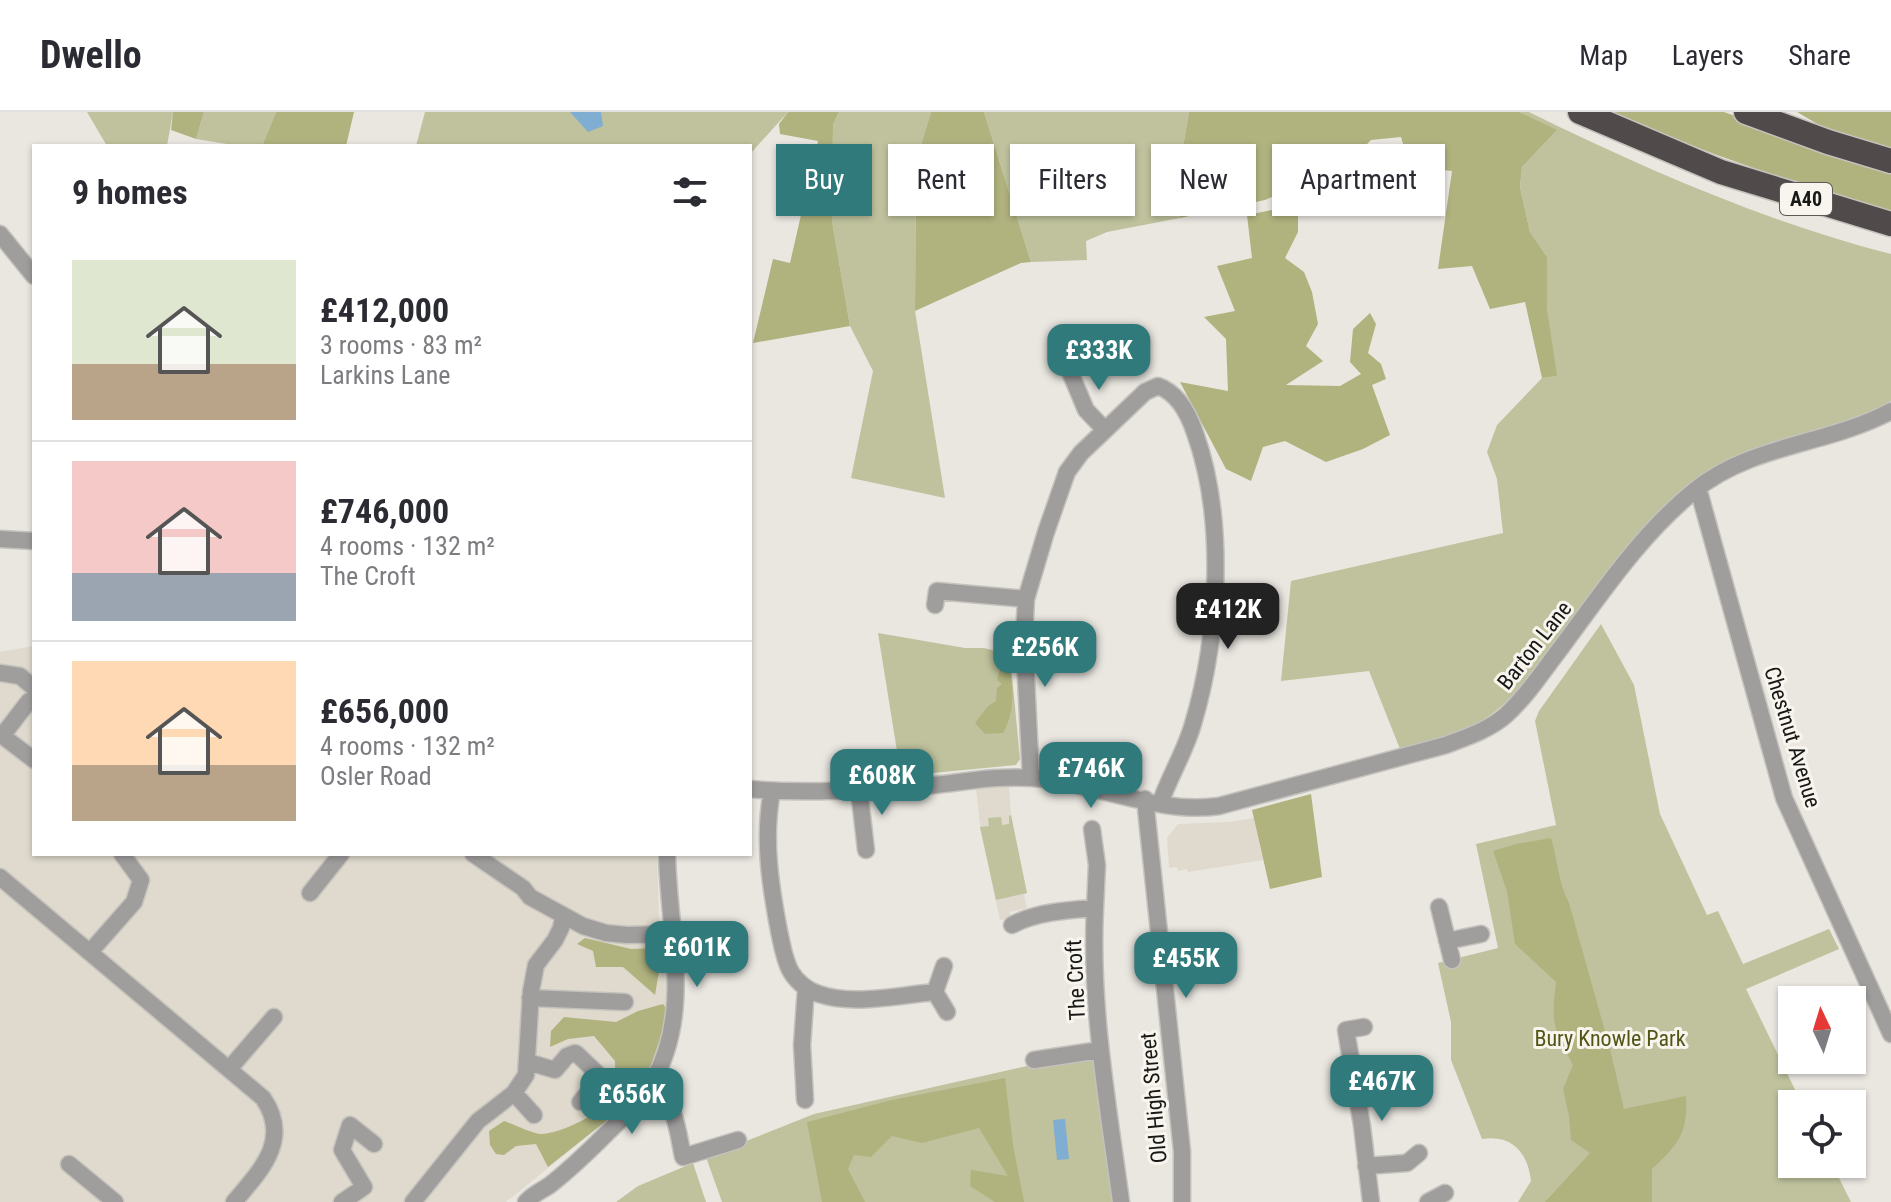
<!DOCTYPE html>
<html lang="en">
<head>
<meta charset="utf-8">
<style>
	body { margin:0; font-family:"Roboto Condensed",sans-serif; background:#f2f2f3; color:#2b2b33; height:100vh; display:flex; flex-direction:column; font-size:30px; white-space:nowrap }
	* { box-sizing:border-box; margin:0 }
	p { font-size:26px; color:#7c7c81 }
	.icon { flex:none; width:44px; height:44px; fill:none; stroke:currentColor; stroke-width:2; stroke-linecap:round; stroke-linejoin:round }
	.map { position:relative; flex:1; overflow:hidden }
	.side { position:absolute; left:32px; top:32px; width:720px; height:712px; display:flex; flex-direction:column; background:#fff; border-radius:0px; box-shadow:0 2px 6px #0004 }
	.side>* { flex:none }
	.guide { position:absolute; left:776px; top:32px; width:760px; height:72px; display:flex; gap:16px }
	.needle { width:52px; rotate:356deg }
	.controls { position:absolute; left:1778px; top:874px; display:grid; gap:16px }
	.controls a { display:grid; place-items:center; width:88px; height:88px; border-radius:0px; background:#fff; box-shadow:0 2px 6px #0004; font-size:40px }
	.price { position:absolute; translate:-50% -68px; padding:0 18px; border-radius:16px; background:#307a7b; color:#fff; font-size:26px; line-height:52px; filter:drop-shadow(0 2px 4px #0008) }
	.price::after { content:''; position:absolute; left:50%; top:48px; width:24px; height:18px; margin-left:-12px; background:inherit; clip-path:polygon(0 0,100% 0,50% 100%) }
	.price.active { background:#222; color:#fff }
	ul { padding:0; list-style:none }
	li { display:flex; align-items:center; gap:24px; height:200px; padding:0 40px }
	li+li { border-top:2px solid #e1e1e2 }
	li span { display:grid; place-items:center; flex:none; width:224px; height:160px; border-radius:0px; color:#555 }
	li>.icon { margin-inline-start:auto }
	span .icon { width:96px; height:96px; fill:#fffc; stroke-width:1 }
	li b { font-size:34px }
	h2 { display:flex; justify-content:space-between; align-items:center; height:96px; padding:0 40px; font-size:34px }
	.chip { padding:0 28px; border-radius:0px; background:#fff; box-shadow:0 2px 6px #0004; font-size:28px; line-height:72px }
	.chip.active { background:#307a7b; color:#fff }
	header { display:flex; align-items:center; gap:48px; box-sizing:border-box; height:112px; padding:0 40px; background:#fff; border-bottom:2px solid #e1e1e2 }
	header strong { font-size:38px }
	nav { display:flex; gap:44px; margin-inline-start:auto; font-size:28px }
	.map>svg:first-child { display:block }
	.built { fill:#dfdacd }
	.green { fill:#bfc29d }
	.forest { fill:#b0b37e }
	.water { fill:#80add2 }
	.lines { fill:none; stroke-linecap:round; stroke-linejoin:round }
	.minor-casing { stroke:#c4c2bc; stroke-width:19 }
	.highway-casing { stroke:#c4c2bc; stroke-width:27 }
	.minor { stroke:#a09d9d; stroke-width:16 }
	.highway { stroke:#504a4a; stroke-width:24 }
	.labels { text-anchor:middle; stroke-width:6; stroke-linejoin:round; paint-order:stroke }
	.shield { fill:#f7f5ee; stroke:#5b5a57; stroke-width:2 }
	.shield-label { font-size:20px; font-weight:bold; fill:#181816 }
	.street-label { font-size:22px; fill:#181816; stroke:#f7f5ee }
	.park-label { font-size:22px; fill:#535517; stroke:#f7f5ee }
</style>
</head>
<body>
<header>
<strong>Dwello</strong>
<nav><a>Map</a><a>Layers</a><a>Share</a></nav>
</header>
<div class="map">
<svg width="1891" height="1090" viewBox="0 0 1891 1090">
	<rect width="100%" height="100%" fill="#eae7e1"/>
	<path class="built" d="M34 534V742H657L659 810 666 820 671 875 669 901 630 990 506 1090H0V540Z
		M1009 675 1011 703 1027 781 1024 783 1027 796 1010 800 1011 806 1000 808 980 715 976 676Z
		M1254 706 1263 748 1188 760 1187 757 1178 759 1177 755 1169 756 1167 726 1178 712 1229 710Z"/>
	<path class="green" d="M87 0H173L167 34H107Z
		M204 0H276L262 34H239L196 27Z
		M425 0H788L750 42V34H416Z
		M839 0H931L916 49 915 199 945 386 851 366 873 259 850 214 832 109 833 13Z
		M984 0H1189L1174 87 1180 106 1107 120 1086 129 1087 148 1031 150Z
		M1519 0H1529C1645 57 1766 110 1891 142V289C1831 324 1758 326 1700 366 1641 406 1596 480 1552 536 1530 565 1508 594 1475 613 1453 627 1425 631 1400 637L1369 559 1281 569 1291 469 1503 421 1497 367 1487 340 1497 313 1542 266 1556 264 1547 196V145L1530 120 1520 75 1522 55 1556 19Z
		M1601 512 1634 573 1660 702 1707 803 1718 799 1743 852 1829 817 1839 837 1746 877 1802 992H1792V1052H1832L1851 1090H1518L1531 1069C1528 1041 1512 1022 1482 1027L1451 948V910L1438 851 1498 836 1476 732 1556 713 1535 609 1539 599Z
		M878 521 965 536H984L1010 543 1020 647 1016 653 901 664Z
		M1011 703 1027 781 996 788 980 715 989 714 988 706 1001 705 1002 713 1009 712V704Z
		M1095 945 1116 1090H722L706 1045 814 1002 1045 950Z
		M693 1051 706 1090H616L638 1074Z"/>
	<path class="forest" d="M173 0H204L196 27 171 18Z
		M276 0H354L346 34H262Z
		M788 0H839L833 13 832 109 850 214 753 231 773 147 790 151 818 29 780 22 779 12Z
		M931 0H984L1031 150 1021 151 915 199 916 49Z
		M1189 0H1519L1557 18 1522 55 1520 75 1530 120 1547 145V196L1557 264 1542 266 1525 190 1490 197 1472 154 1438 157 1452 59 1410 55 1401 25 1371 28 1347 53 1265 88 1180 106 1174 87Z
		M1613 0H1724L1891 60V99C1797 72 1702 41 1613 0Z
		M1797 0H1891V43L1846 29Z
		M1298 93V120L1285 146 1304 160 1312 180 1318 212 1306 234 1323 249 1286 273 1340 274 1361 262 1350 250 1353 217 1370 201 1376 212 1368 241 1381 252 1386 267 1372 273 1390 323 1363 337 1326 350 1285 329 1263 335 1251 369 1226 357 1180 270 1228 279 1226 227 1204 205 1235 199 1217 154 1252 146 1247 103Z
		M997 544 1009 546C1012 574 1017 596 1003 621L985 622 975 611 988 594 996 589 997 576 1002 572 997 568 1000 557Z
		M1311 682 1322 765 1270 777 1252 698Z
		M1551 726C1558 749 1558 770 1569 791L1610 937 1624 997 1686 984C1688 1022 1678 1033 1652 1057V1090H1545L1590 1041 1571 1028 1569 1004 1563 977 1573 953C1553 915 1551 912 1556 870L1515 832 1507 779 1493 739 1516 732Z
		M585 826 631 837 658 836 660 853 655 883 623 855H596L593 839 577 832Z
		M663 892 669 901 649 959 630 990 548 1055 536 1032 516 1034 504 1043 496 1042 490 1033 489 1019 504 1009C516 1013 529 1020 540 1022 557 1023 604 1001 611 986 617 975 615 961 615 949L594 924 568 927 550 935 551 919 564 905 616 910 638 899Z
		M1005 966 1013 1033 1024 1090H995L970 1074 971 1058 1008 1064 979 1016 922 1031 892 1024 871 1045 854 1043 848 1057 865 1090H822L807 1010 892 988Z"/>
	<path class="water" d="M570 0H601L603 14 588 20Z
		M1065 1007 1069 1047 1057 1048 1053 1008Z"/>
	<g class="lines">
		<defs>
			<path id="minor" d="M0 122 34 164
				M1070 260 1086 298 1105 318
				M1698 376 1784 686 1891 922
				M0 427 34 429
				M935 493 937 479 1026 487
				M0 561 20 564 34 576
				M0 622 34 648
				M2 624 29 589
				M1031 666 1024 526 1026 487 1046 420 1067 360 1081 341 1145 280 1158 274C1178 281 1189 303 1195 321 1226 408 1219 524 1193 612 1185 640 1169 665 1160 692
				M750 677C803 682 856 678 910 675 950 673 991 663 1032 666 1094 670 1157 703 1219 694L1446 633C1467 625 1489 618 1506 603 1527 584 1543 559 1560 537 1601 482 1640 423 1694 379 1751 332 1828 333 1891 299
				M859 678 866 738
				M772 679C763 726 770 772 779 819 782 832 784 848 791 860 797 870 808 879 819 882 854 894 899 883 935 880
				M1145 687 1182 1039V1090
				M1092 717 1097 753 1095 796
				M473 742 523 776 530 785 583 814 606 821 627 823 672 822
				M0 765 263 986C292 1028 260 1059 234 1090
				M310 781 341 742
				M1439 795 1452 848
				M1012 813C1036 800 1069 798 1095 796 1090 895 1108 993 1121 1090
				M1447 829 1481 822
				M90 840 134 790 141 768 122 742
				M935 880 944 854
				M935 880 947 900
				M530 886 625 890
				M1364 915 1346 918 1362 1014 1371 1090
				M1034 948 1100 938
				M528 950 555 958 567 944 575 941 578 943 601 965 580 990
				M230 956 274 905
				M653 969C674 986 678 1020 683 1045L738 1028
				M514 981 534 1003
				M805 988 802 933 806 876
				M69 1052 115 1090
				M1366 1054 1407 1051 1419 1041
				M342 1090 364 1075 342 1038 350 1013 374 1032
				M413 1090 478 1009 514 981 526 963 531 879 536 853 555 828 561 816 563 805
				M526 1090C533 1082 541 1079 550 1073 569 1058 588 1040 604 1024 621 1007 641 990 653 969 693 899 668 817 667 742
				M1428 1090 1445 1081"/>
			<path id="highway" d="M1580 0 1721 60 1891 112
				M1746 0 1828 30 1891 49"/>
		</defs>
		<use href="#minor" class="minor-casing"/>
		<use href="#highway" class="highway-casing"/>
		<use href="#minor" class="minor"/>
		<use href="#highway" class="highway"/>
	</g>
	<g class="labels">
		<rect class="shield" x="1780" y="71" width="52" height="32" rx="6"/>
		<g class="shield-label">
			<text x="1806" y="94">A40</text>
		</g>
		<g class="street-label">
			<text transform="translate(1534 533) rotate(-52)" y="8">Barton Lane</text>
			<text transform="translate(1793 625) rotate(73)" y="8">Chestnut Avenue</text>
			<text transform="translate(1075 868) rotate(-93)" y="8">The Croft</text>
			<text transform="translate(1153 986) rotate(-95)" y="8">Old High Street</text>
		</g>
		<g class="park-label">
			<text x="1610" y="934">Bury Knowle Park</text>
		</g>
	</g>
</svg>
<div class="controls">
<a><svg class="needle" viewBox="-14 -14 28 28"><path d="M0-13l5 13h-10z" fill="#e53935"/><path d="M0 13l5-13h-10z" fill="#7c7c81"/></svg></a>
<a><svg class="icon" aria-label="locate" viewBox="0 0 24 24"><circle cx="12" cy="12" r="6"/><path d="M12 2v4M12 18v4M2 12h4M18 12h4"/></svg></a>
</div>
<b class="price" style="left:1099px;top:280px">£333K</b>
<b class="price active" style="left:1228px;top:539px">£412K</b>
<b class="price" style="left:1045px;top:577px">£256K</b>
<b class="price" style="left:1091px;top:698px">£746K</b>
<b class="price" style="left:882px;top:705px">£608K</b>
<b class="price" style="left:697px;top:877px">£601K</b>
<b class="price" style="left:1186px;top:888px">£455K</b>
<b class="price" style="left:1382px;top:1011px">£467K</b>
<b class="price" style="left:632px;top:1024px">£656K</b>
<div class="guide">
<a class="chip active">Buy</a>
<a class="chip">Rent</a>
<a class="chip">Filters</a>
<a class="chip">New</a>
<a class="chip">Apartment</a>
</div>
<section class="side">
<h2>9 homes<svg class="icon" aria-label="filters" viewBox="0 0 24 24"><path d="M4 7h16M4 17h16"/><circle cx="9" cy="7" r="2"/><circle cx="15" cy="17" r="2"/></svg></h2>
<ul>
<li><span style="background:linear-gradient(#dfe7d0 65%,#b9a48a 0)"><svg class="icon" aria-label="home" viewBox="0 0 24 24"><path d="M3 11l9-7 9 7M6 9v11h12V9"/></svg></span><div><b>£412,000</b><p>3 rooms · 83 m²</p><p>Larkins Lane</p></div></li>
<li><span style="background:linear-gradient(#f6c9c9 70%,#9aa5b1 0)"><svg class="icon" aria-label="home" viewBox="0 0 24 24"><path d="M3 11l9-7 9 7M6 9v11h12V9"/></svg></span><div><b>£746,000</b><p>4 rooms · 132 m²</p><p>The Croft</p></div></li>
<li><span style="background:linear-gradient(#ffd9b3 65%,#b9a48a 0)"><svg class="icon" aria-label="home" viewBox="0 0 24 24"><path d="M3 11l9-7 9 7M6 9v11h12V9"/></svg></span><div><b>£656,000</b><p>4 rooms · 132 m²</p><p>Osler Road</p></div></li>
</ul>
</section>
</div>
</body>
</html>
